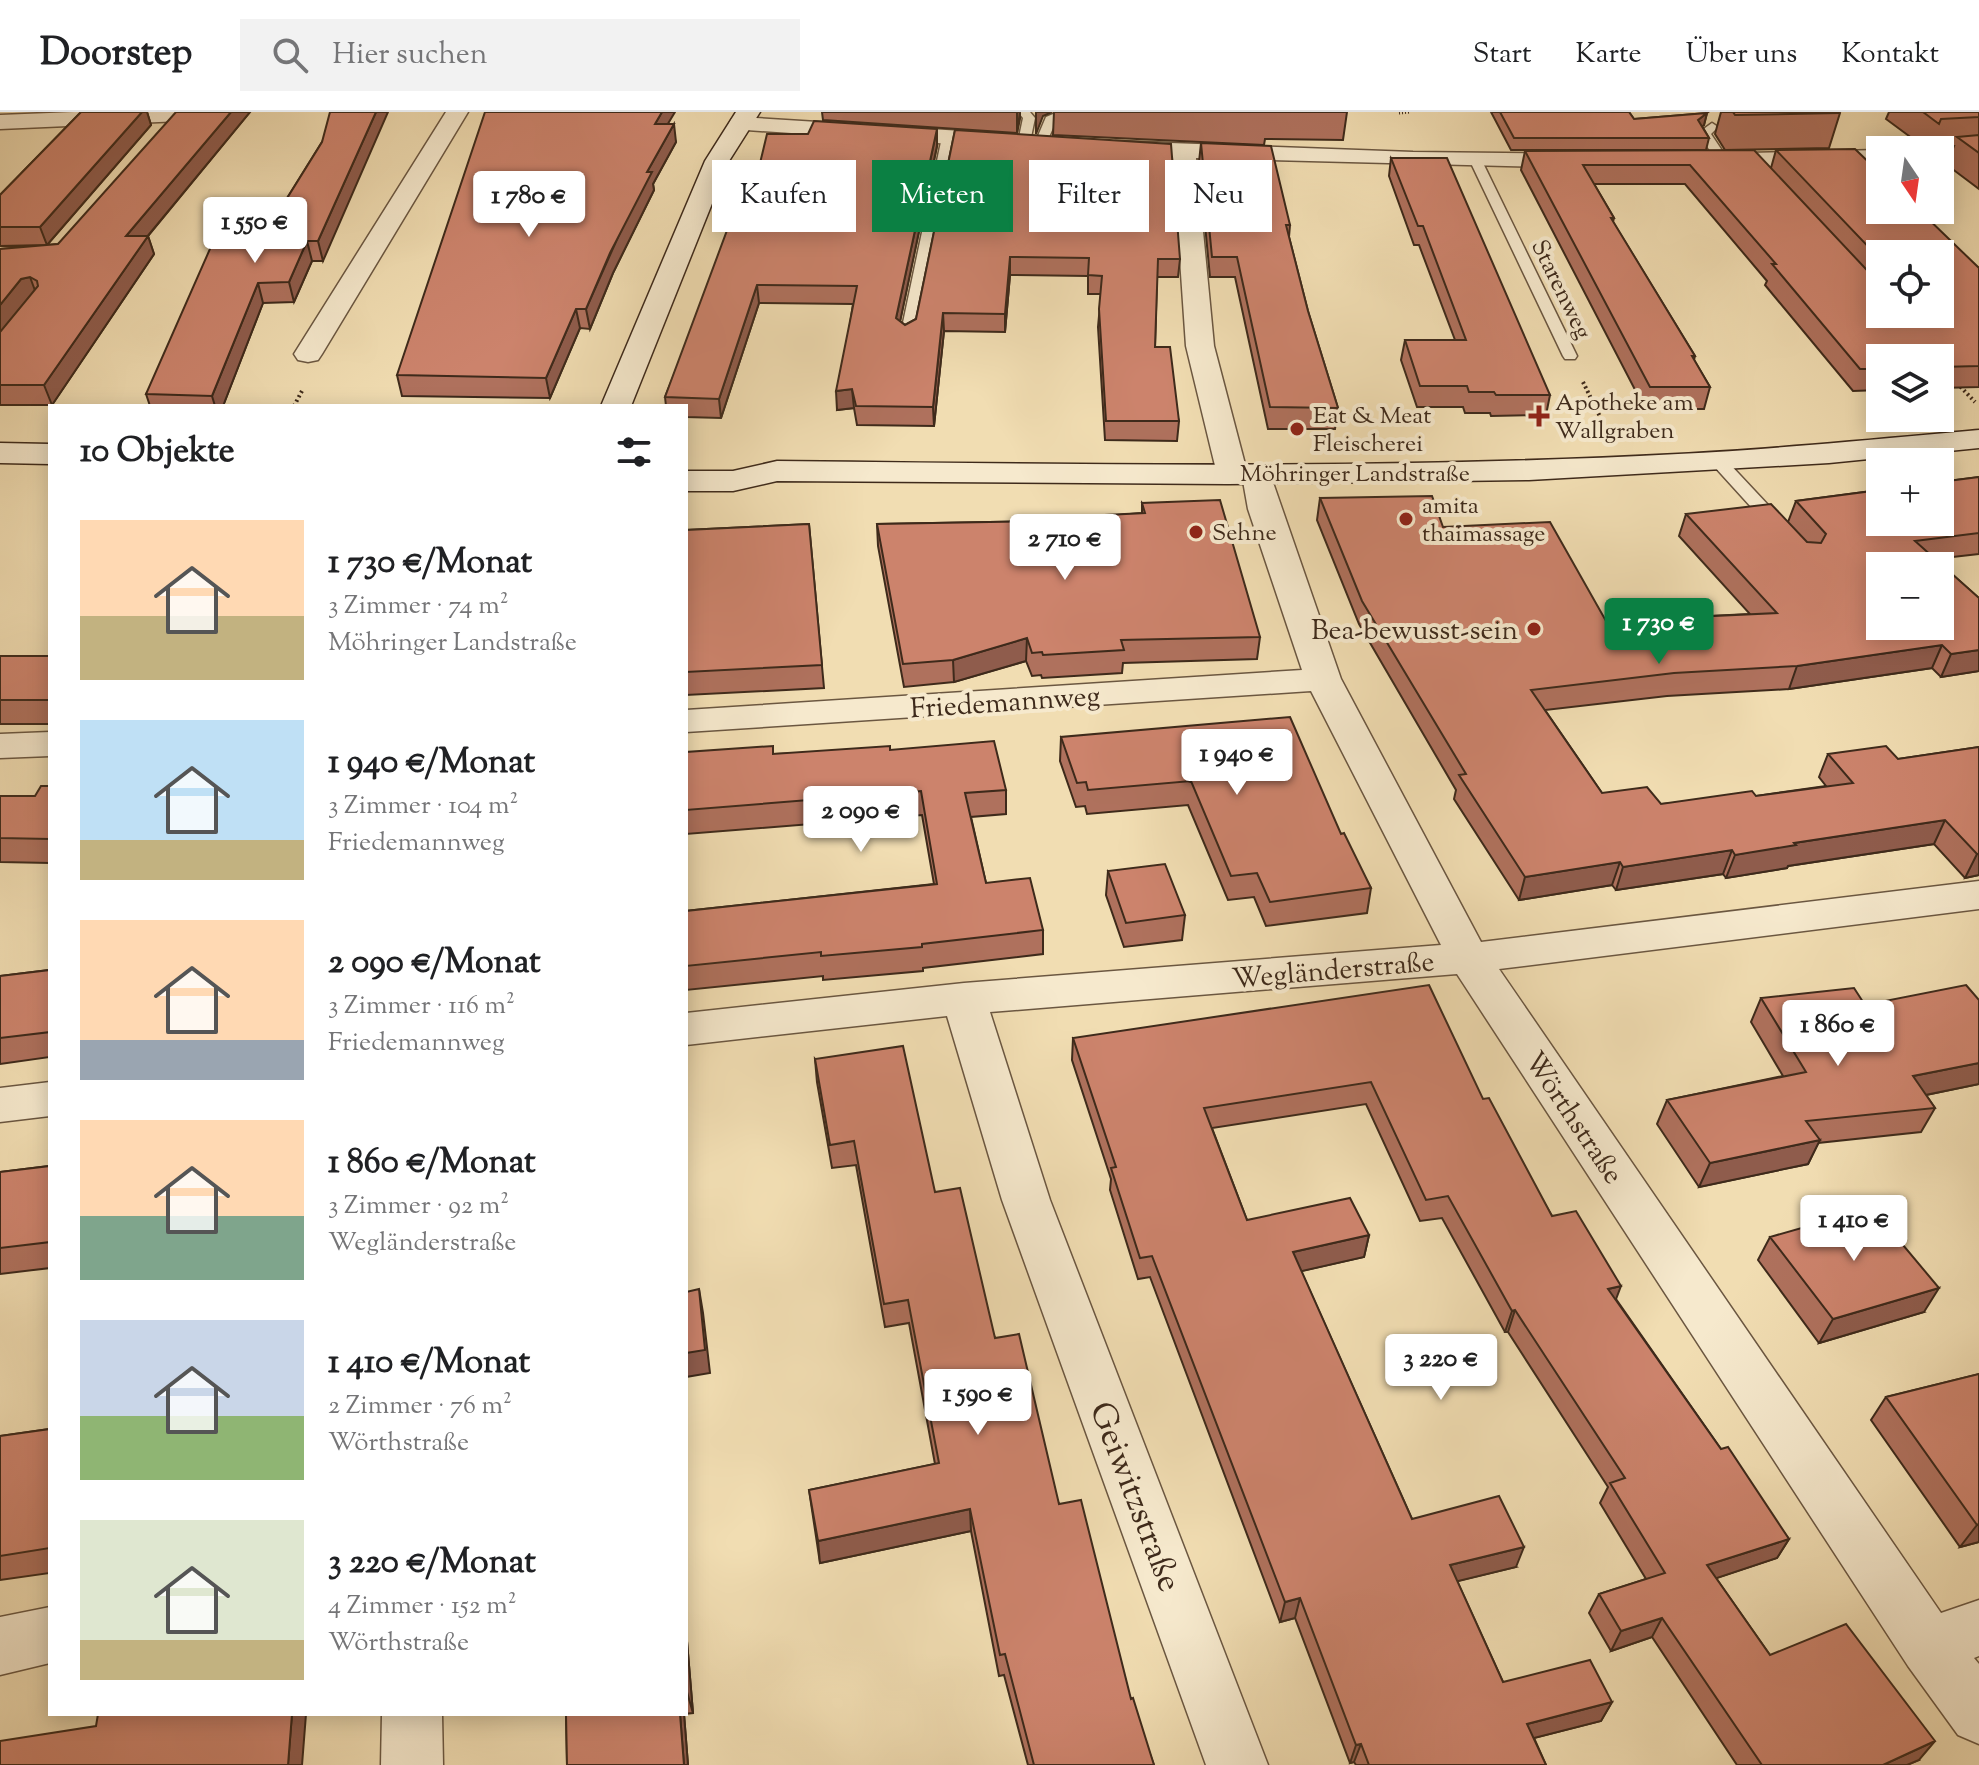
<!DOCTYPE html>
<html lang="de">
<head>
<meta charset="utf-8">
<style>
	body { margin:0; font-family:"Sorts Mill Goudy",serif; background:#f2f2f2; color:#202124; height:100vh; display:flex; flex-direction:column; font-size:30px; white-space:nowrap }
	* { box-sizing:border-box; margin:0 }
	p { font-size:26px; color:#757577 }
	.icon { flex:none; width:44px; height:44px; fill:none; stroke:currentColor; stroke-width:2; stroke-linecap:round; stroke-linejoin:round }
	.map { position:relative; flex:1; overflow:hidden }
	.details { position:absolute; left:48px; top:292px; width:640px; height:1312px; display:flex; flex-direction:column; background:#fff; border-radius:0px; box-shadow:0 4px 20px #0003 }
	.details>* { flex:none }
	.guide { position:absolute; left:712px; top:48px; width:760px; height:72px; display:flex; gap:16px }
	.needle { width:52px; rotate:167deg }
	.tools { position:absolute; left:1866px; top:24px; display:grid; gap:16px }
	.tools a { display:grid; place-items:center; width:88px; height:88px; border-radius:0px; background:#fff; box-shadow:0 4px 20px #0003; font-size:40px }
	.price { position:absolute; translate:-50% -68px; padding:0 18px; border-radius:8px; background:#fff; color:#222; font-size:26px; line-height:52px; filter:drop-shadow(0 2px 4px #0008) }
	.price::after { content:''; position:absolute; left:50%; top:48px; width:24px; height:18px; margin-left:-12px; background:inherit; clip-path:polygon(0 0,100% 0,50% 100%) }
	.price.on { background:#0b8043; color:#fff }
	ul { padding:0; list-style:none }
	li { display:flex; align-items:center; gap:24px; height:200px; padding:0 32px }
	li span { display:grid; place-items:center; flex:none; width:224px; height:160px; border-radius:0px; color:#555 }
	li>.icon { margin-inline-start:auto }
	span .icon { width:96px; height:96px; fill:#fffc; stroke-width:1 }
	li b { font-size:34px }
	h2 { display:flex; justify-content:space-between; align-items:center; height:96px; padding:0 32px; font-size:34px }
	.tag { padding:0 28px; border-radius:0px; background:#fff; box-shadow:0 4px 20px #0003; font-size:28px; line-height:72px }
	.tag.on { background:#0b8043; color:#fff }
	header { display:flex; align-items:center; gap:48px; box-sizing:border-box; height:112px; padding:0 40px; background:#fff; border-bottom:2px solid #e0e0e0 }
	header strong { font-size:38px }
	nav { display:flex; gap:44px; margin-inline-start:auto; font-size:28px }
	.search { width:560px; height:72px; background:#f2f2f2; display:flex; align-items:center; gap:20px; box-sizing:border-box; padding:0 28px; border-radius:0px; color:#757577; font-size:30px }
	.map>svg:first-child { display:block }
	.lines { fill:none; stroke-linecap:round; stroke-linejoin:round }
	.lane-casing { stroke:#6b5741; stroke-width:3 }
	.street-casing { stroke:#6b5741; stroke-width:3 }
	.secondary-casing { stroke:#3e2a1b; stroke-width:3 }
	.path-far1 { stroke:#3e2a1b; stroke-width:3; stroke-dasharray:1 2; stroke-linecap:butt }
	.path { stroke:#3e2a1b; stroke-width:4; stroke-dasharray:2 3; stroke-linecap:butt }
	.lane { fill:#f6e9cd; fill-rule:evenodd }
	.street { fill:#f6e9cd; fill-rule:evenodd }
	.secondary { fill:#f6e9cd; fill-rule:evenodd }
	.wall { fill:#af715d; stroke:#3e2a1b; stroke-width:2; fill-rule:evenodd }
	.shaded-wall { fill:#8f5c4c; stroke:#3e2a1b; stroke-width:2 }
	.building { fill:#cc836c; stroke:#3e2a1b; stroke-width:2; fill-rule:evenodd }
	.poi-dot { fill:#8f2418; stroke:#f6e9cd; stroke-width:3 }
	.labels { text-anchor:middle; stroke-width:8; stroke-linejoin:round; paint-order:stroke }
	.far-street-label { font-size:24px; fill:#3e2a1b; stroke:#f6e9cd }
	.far-poi-label { font-size:24px; fill:#3e2a1b; stroke:#f6e9cd; text-anchor:start }
	.poi-label { font-size:28px; fill:#3e2a1b; stroke:#f6e9cd; text-anchor:end }
	.street-label { font-size:28px; fill:#3e2a1b; stroke:#f6e9cd }
	.near-street-label { font-size:34px; fill:#3e2a1b; stroke:#f6e9cd }
</style>
</head>
<body>
<header>
<strong>Doorstep</strong>
<div class="search"><svg class="icon" aria-label="search" viewBox="0 0 24 24"><circle cx="10" cy="10" r="6"/><path d="M15 15l6 6"/></svg>Hier suchen</div>
<nav><a>Start</a><a>Karte</a><a>Über uns</a><a>Kontakt</a></nav>
</header>
<div class="map">
<svg width="1979" height="1653" viewBox="0 0 1979 1653">
	<rect width="100%" height="100%" fill="#f1ddb2"/>
	<filter id="stains"><feTurbulence type="fractalNoise" baseFrequency=".0025" numOctaves="4"/><feColorMatrix values="0 0 0 0 .2 0 0 0 0 .09 0 0 0 0 .02 0 0 0 .5 -.17"/></filter>
	<radialGradient id="worn" r=".72"><stop offset=".6" stop-color="#630" stop-opacity="0"/><stop offset="1" stop-color="#630" stop-opacity=".3"/></radialGradient>
	<g class="lines">
		<defs>
			<path id="lane" d="M1018 0H1030L1035 6 1030 30 1024 34 1018 30 1023 6Z
				M1058 0 1074 1 1057 7 1045 34H1037L1035 31 1046 5Z
				M1712 11 1718 15 1711 22 1729 49 1727 52H1719L1698 21Z
				M948 21 954 25 914 225 907 229 900 225 942 25Z
				M1476 45 1482 49 1577 244 1575 247H1565L1563 244 1470 49Z
				M1719 345 1725 347 1784 410 1786 414 1784 418H1772L1713 353 1711 350Z"/>
			<path id="street" d="M74 0H238L227 7 0 17V3Z
				M446 0H468L322 242 318 248 308 250 298 248 294 242Z
				M740 5 1010 22 1018 24 1021 29 1018 34 1010 36 732 17 729 12 732 7Z
				M1116 29 1413 40 1581 42 1589 44 1593 49 1589 54 1581 56 1196 46 1214 234 1246 356 1257 354 1268 356 1341 567 1481 830 1979 769V797L1499 857 1941 1501 1979 1488V1544L1974 1546 1979 1552V1632L1958 1623 1908 1554 1457 862 990 900 1050 1088 1268 1653H1206L1002 1088 947 904 686 933V901L964 871 1441 833 1311 579 686 620V598L1302 558 1248 397 1243 369 1232 371 1221 369 1217 362 1186 234 1173 45 1108 41 1104 36 1108 31Z
				M1979 34V48L1940 50V38H1932Z
				M1880 38V52L1708 56 1700 54 1696 49 1700 44 1708 42Z
				M50 620V644L0 646V622Z
				M50 970V1004L0 1010V976Z
				M50 1495V1551L0 1563V1505Z
				M382 1602H442L443 1653H381Z"/>
			<path id="secondary" d="M736 0H760L729 49 631 294H601L705 49Z
				M1979 318V336L1829 351 1529 368 1228 372 777 369 733 379H686V359H733L777 349C1077 352 1378 358 1678 342 1778 337 1879 327 1979 318Z
				M0 331 50 332V352L0 351Z"/>
		</defs>
		<use href="#lane" class="lane-casing"/>
		<use href="#street" class="street-casing"/>
		<use href="#secondary" class="secondary-casing"/>
		<path class="path-far1" d="M1399 1 1410 0"/>
		<path class="path" d="M1583 270 1607 319
			M1957 271 1975 290
			M294 294 303 277"/>
		<use href="#lane" class="lane"/>
		<use href="#street" class="street"/>
		<use href="#secondary" class="secondary"/>
	</g>
	<path class="wall" d="M81 0H147L151 13 47 133 0 134V83Z
		M231 0H250L148 124 154 142 52 293H0V137L58 132Z
		M822 0H1020V7L1017 21 823 8Z
		M1054 0H1347L1343 28 1265 27 1264 33 1053 23Z
		M1491 0H1629L1634 7 1707 1 1704 13 1702 14 1709 26 1706 38H1511Z
		M1721 0H1838L1840 1 1829 36 1725 38 1715 22Z
		M1889 0H1979V77L1947 53 1954 34 1932 35 1930 38H1928L1886 7Z
		M668 12 676 30 653 72 654 78 613 161 590 217 580 216 550 286 402 284 397 263Z
		M955 18 1180 147 1178 165H1157L1155 235 1179 309 1177 329 1105 328 1098 215 1101 182H1088V164L1010 163 1005 220 944 219 934 314 857 313 854 296 837 298 853 192 759 191 721 306 686 305V294H666L665 285 737 106 756 68 937 34 900 209 905 213 916 207Z
		M322 30 323 149H312L294 190 263 191 223 294H150L146 282 266 120Z
		M1201 31 1290 113 1289 125 1308 199 1338 296 1335 317H1268L1235 165H1210L1199 50Z
		M1776 38 1979 156V275L1940 276V246H1880V278L1853 279 1765 173 1767 169 1685 72H1594L1614 106 1613 110 1695 244 1694 248 1710 275 1704 297H1645L1521 58 1525 39 1771 56ZM1880 142 1940 202H1880Z
		M1391 46 1550 283 1546 303 1491 304 1490 301H1465L1463 295H1417L1401 248 1405 228H1455L1419 133H1414L1389 64Z
		M1979 365V442L1935 447 1979 486V559L1941 565 1932 556 1789 577 1667 584 1545 598 1602 681 1661 692 1756 684 1826 674 1819 665 1828 642 1898 647 1979 635V763L1965 766 1934 732 1788 754 1787 756 1726 766 1723 762 1616 778 1612 773 1519 788 1454 687 1456 678 1359 512 1317 408 1320 386 1443 415 1606 509 1750 502 1679 424 1686 402 1788 410 1796 389Z
		M1142 391 1260 525 1257 547 1123 551 1122 561 1042 566 1041 563 1032 564 1026 549 954 570 904 575 878 434 877 412 1045 409 1142 401Z
		M809 412 824 576 686 583V418Z
		M0 544H50V612H0Z
		M1061 625 1341 722 1371 776 1367 801 1266 814 1254 785 1228 788 1188 693 1087 702 1085 694 1076 695 1060 649Z
		M890 638 1006 678V702L971 705 986 771 1043 818V842L923 856V859L823 868V864L686 878V799L934 772 922 703 686 722V640L773 642Z
		M50 674V751L0 750V684H35Z
		M1108 759 1185 803 1182 828 1124 835 1106 783Z
		M50 858V945L0 952V864Z
		M1761 886 1865 893 1979 972 1926 983 1935 996 1921 1020 1818 1031 1808 1052 1699 1075 1657 1012 1667 988 1783 964 1751 910Z
		M1073 926 1483 987 1552 1104 1616 1187 1721 1337 1789 1427 1777 1446 1716 1466 1770 1543 1919 1648 1907 1653H1737L1652 1525 1611 1539 1589 1501 1599 1482 1646 1467 1600 1391 1608 1375 1508 1220H1505L1442 1106 1420 1109 1366 992 1212 1016 1247 1108 1369 1123 1364 1145 1301 1159 1412 1407 1516 1455 1457 1469 1503 1570 1612 1590 1601 1609 1534 1626 1546 1653H1356L1354 1650 1350 1651 1295 1506 1280 1510 1150 1165 1138 1167 1110 1078 1111 1067 1072 948Z
		M815 947 935 1080 995 1226 1059 1392 1154 1653H1028L1004 1563 999 1564 971 1419 820 1451 809 1378 935 1352 909 1211 885 1215 856 1053 832 1056 817 970Z
		M50 1054V1156L0 1162V1060Z
		M1770 1125 1924 1200 1819 1231 1758 1148Z
		M1979 1262V1430L1960 1435 1871 1308 1886 1285Z
		M50 1317V1461L0 1468V1324Z
		M686 1517 693 1601 684 1602 688 1653H567L566 1602H686Z"/>
	<path class="shaded-wall" d="M142 0H147L151 13 47 133 40 115Z
		M231 0H250L132 143 126 124Z
		M376 0H388L323 149 318 129Z
		M662 0H675L657 30 655 12Z
		M1017 0H1020L1017 21Z
		M1036 0H1052L1043 4 1036 22Z
		M1707 1 1704 13 1695 20 1698 8Z
		M674 12 676 30 653 72 654 78 613 161 590 217 586 197 647 60Z
		M937 17V34L897 224 896 206Z
		M148 124 154 142 52 293 44 273Z
		M307 129 312 149 294 190 289 170Z
		M1010 145V163L1005 220V202Z
		M30 165 37 184 0 221V193L21 167Z
		M258 171 263 191 223 294H215L212 284Z
		M757 173 759 191 721 306 719 287Z
		M576 197 580 216 550 286 546 266Z
		M943 201 944 219 934 314 933 295Z
		M852 277 854 296 837 298 836 279Z
		M1027 526 1026 549 954 570 953 548Z
		M1942 533 1932 556 1789 577 1797 554Z
		M1979 538V559L1941 565 1951 542Z
		M1945 708 1934 732 1788 754 1787 756 1726 766 1735 743 1794 731Z
		M1732 738 1723 762 1616 778 1623 755Z
		M1977 742H1979V763L1965 766Z
		M1620 750 1612 773 1519 788 1525 765Z
		M1979 951V972L1901 988 1913 964Z
		M1820 1028 1808 1052 1699 1075 1710 1051Z
		M1369 1123 1364 1145 1289 1162 1293 1140Z
		M1621 1174 1613 1195 1608 1177Z
		M1939 1176 1924 1200 1819 1231 1833 1207Z
		M699 1177 703 1201 710 1261 686 1265V1241Z
		M1515 1198 1508 1220H1505L1512 1199Z
		M970 1397 971 1419 820 1451 818 1429Z
		M1979 1412V1430L1960 1435 1977 1413Z
		M1789 1427 1777 1446 1696 1473 1707 1453Z
		M1524 1435 1516 1455 1442 1473 1450 1453Z
		M1300 1486 1295 1506 1280 1510 1285 1490Z
		M1662 1506 1652 1525 1611 1539 1621 1519Z
		M686 1517 693 1601 687 1580Z
		M1612 1590 1601 1609 1518 1630 1527 1612Z
		M292 1602H306L302 1653H288Z
		M680 1602H684L688 1653H684Z
		M1935 1629 1919 1648 1907 1653H1883Z
		M1361 1632 1354 1650 1350 1651 1356 1633Z"/>
	<path class="building" d="M81 0H142L40 115H0V83Z
		M176 0H231L126 124H148L44 273H0V220L38 174 37 169 30 165 21 167 0 193V137L58 132Z
		M330 0H376L318 129H307L289 170 258 171 212 284 146 282 217 121 266 120 322 30Z
		M485 0H662L655 12H674L647 60H652L610 141 586 197H576L546 266 397 263Z
		M1500 0H1629L1634 7 1707 1 1698 8 1709 26H1514Z
		M1733 0H1838L1840 1 1735 3Z
		M1923 0H1979V5L1941 7 1939 12Z
		M814 9 937 17 896 206 905 213 916 207 955 18 1171 32 1180 147H1158L1155 235H1170L1179 309H1106L1099 197 1102 164 1088 163 1089 146 1010 145 1005 202 943 201 933 295 856 294 852 277 836 279 857 174 757 173 719 287 665 285 732 105 737 106 750 68H756L767 22H808Z
		M1979 23V41L1957 25Z
		M1201 31 1271 34 1290 113H1286L1308 199 1338 296 1270 295 1237 145H1212Z
		M1855 37 1880 61V98H1919L1979 156V254L1940 255V246H1880V257H1860L1772 152H1776L1690 53H1583L1614 106H1611L1695 244H1692L1710 275H1650L1525 39 1754 38 1880 172V202H1940V142H1880V147L1776 38Z
		M1391 46H1447L1550 283H1496L1494 280H1469L1467 274H1420L1405 228H1466L1423 114H1418Z
		M1979 365V421L1915 429 1979 486V538L1951 542 1942 533 1797 554 1674 561 1531 578 1602 681 1647 675 1661 692 1752 679 1756 684 1853 671 1828 642 1886 634 1898 647 1979 635V742H1977L1945 708 1794 731 1796 733 1735 743 1732 738 1623 755 1620 750 1525 765 1459 663 1466 662 1362 489 1320 386 1432 384 1443 415 1550 410 1606 509 1777 501 1686 402 1771 392 1807 430 1821 431 1826 422 1796 389 1880 378V410H1940V370ZM1880 454H1940V514H1880Z
		M1220 388 1260 525 1121 528 1124 538 1043 543 1042 540 1032 541 1027 526 953 548 903 552 877 412 1046 409 1045 406 1145 401 1142 391Z
		M809 412 822 553 686 560V418Z
		M0 544H50V588H0Z
		M1290 605 1341 722 1344 721 1371 776 1270 790 1257 761 1231 764 1191 669 1088 678 1086 670 1077 671 1061 625Z
		M994 629 1006 678 965 681 986 771 1030 766 1043 818 922 832V835L821 844V840L686 854V799L937 772 921 679 686 698V640L773 634V642L890 634V638Z
		M41 674H50V727L0 726V684H35Z
		M1165 752 1185 803 1126 811 1108 759Z
		M50 858V920L0 926V864Z
		M1429 873 1483 987 1489 986 1552 1104 1576 1099 1621 1174 1608 1177 1721 1337 1728 1335 1789 1427 1707 1453 1770 1543 1846 1512 1935 1629 1883 1653H1762L1662 1506 1621 1519 1599 1482 1665 1461 1610 1371 1625 1366 1515 1198 1512 1199 1448 1084 1426 1088 1371 970 1204 996 1247 1108 1350 1086 1369 1123 1293 1140 1412 1407 1499 1384 1524 1435 1450 1453 1503 1570 1590 1548 1612 1590 1527 1612 1546 1653H1369L1361 1632 1356 1633 1300 1486 1285 1490 1152 1144 1140 1146 1111 1056 1116 1055 1073 926Z
		M1966 873 1979 888V951L1913 964 1935 996 1806 1009 1820 1028 1710 1051 1667 988 1806 960 1761 886 1854 876 1865 893Z
		M903 934 935 1080 960 1076 995 1226 1019 1222 1059 1392 1081 1388 1131 1587 1133 1586 1154 1653H1034L1005 1542 1000 1543 970 1397 818 1429 809 1378 939 1351 908 1188 884 1192 854 1029 830 1033 815 947Z
		M50 1054V1130L0 1136V1060Z
		M1872 1096 1939 1176 1833 1207 1770 1125Z
		M699 1177 705 1238 686 1241V1180Z
		M1979 1262V1412L1977 1413 1886 1285Z
		M50 1317V1436L0 1444V1324Z
		M98 1602H292L288 1653H0V1629L96 1614Z
		M566 1602H680L684 1653H567Z"/>
	<g class="poi-dot">
		<path d="M1535 292h8v8h8v8h-8v8h-8v-8h-8v-8h8z"/>
		<circle cx="1297" cy="317" r="8"/>
		<circle cx="1406" cy="407" r="8"/>
		<circle cx="1196" cy="420" r="8"/>
		<circle cx="1534" cy="517" r="8"/>
	</g>
	<g class="labels">
		<g class="far-street-label">
			<text transform="translate(1562 177) rotate(64)" y="8">Starenweg</text>
			<text x="1355" y="369">Möhringer Landstraße</text>
		</g>
		<g class="far-poi-label">
			<text x="1555" y="298">Apotheke am<tspan x="1555" dy="28">Wallgraben</tspan></text>
			<text x="1313" y="311">Eat &amp; Meat<tspan x="1313" dy="28">Fleischerei</tspan></text>
			<text x="1422" y="401">amita<tspan x="1422" dy="28">thaimassage</tspan></text>
			<text x="1212" y="428">Sehne</text>
		</g>
		<g class="poi-label">
			<text x="1518" y="527">Bea-bewusst-sein</text>
		</g>
		<g class="street-label">
			<text transform="translate(1005 589) rotate(-4)" y="10">Friedemannweg</text>
			<text transform="translate(1333 857) rotate(-5)" y="10">Wegländerstraße</text>
			<text transform="translate(1575 1005) rotate(56)" y="10">Wörthstraße</text>
		</g>
		<g class="near-street-label">
			<text transform="translate(1137 1384) rotate(69)" y="12">Geiwitzstraße</text>
		</g>
	</g>
	<rect width="100%" height="100%" filter="url(#stains)"/>
	<rect width="100%" height="100%" fill="url(#worn)"/>
</svg>
<div class="tools">
<a><svg class="needle" viewBox="-14 -14 28 28"><path d="M0-13l5 13h-10z" fill="#e53935"/><path d="M0 13l5-13h-10z" fill="#757577"/></svg></a>
<a><svg class="icon" aria-label="locate" viewBox="0 0 24 24"><circle cx="12" cy="12" r="6"/><path d="M12 2v4M12 18v4M2 12h4M18 12h4"/></svg></a>
<a><svg class="icon" aria-label="layers" viewBox="0 0 24 24"><path d="M12 4l9 5-9 5-9-5zM3 14l9 5 9-5"/></svg></a>
<a>+</a>
<a>−</a>
</div>
<b class="price" style="left:529px;top:127px">1 780 €</b>
<b class="price" style="left:255px;top:153px">1 550 €</b>
<b class="price" style="left:1065px;top:470px">2 710 €</b>
<b class="price on" style="left:1659px;top:554px">1 730 €</b>
<b class="price" style="left:1237px;top:685px">1 940 €</b>
<b class="price" style="left:861px;top:742px">2 090 €</b>
<b class="price" style="left:1838px;top:956px">1 860 €</b>
<b class="price" style="left:1854px;top:1151px">1 410 €</b>
<b class="price" style="left:1441px;top:1290px">3 220 €</b>
<b class="price" style="left:978px;top:1325px">1 590 €</b>
<div class="guide">
<a class="tag">Kaufen</a>
<a class="tag on">Mieten</a>
<a class="tag">Filter</a>
<a class="tag">Neu</a>
</div>
<section class="details">
<h2>10 Objekte<svg class="icon" aria-label="filters" viewBox="0 0 24 24"><path d="M4 7h16M4 17h16"/><circle cx="9" cy="7" r="2"/><circle cx="15" cy="17" r="2"/></svg></h2>
<ul>
<li><span style="background:linear-gradient(#ffd9b3 60%,#c2b280 0)"><svg class="icon" aria-label="home" viewBox="0 0 24 24"><path d="M3 11l9-7 9 7M6 9v11h12V9"/></svg></span><div><b>1 730 €/Monat</b><p>3 Zimmer · 74 m²</p><p>Möhringer Landstraße</p></div></li>
<li><span style="background:linear-gradient(#bfe0f5 75%,#c2b280 0)"><svg class="icon" aria-label="home" viewBox="0 0 24 24"><path d="M3 11l9-7 9 7M6 9v11h12V9"/></svg></span><div><b>1 940 €/Monat</b><p>3 Zimmer · 104 m²</p><p>Friedemannweg</p></div></li>
<li><span style="background:linear-gradient(#ffd9b3 75%,#9aa5b1 0)"><svg class="icon" aria-label="home" viewBox="0 0 24 24"><path d="M3 11l9-7 9 7M6 9v11h12V9"/></svg></span><div><b>2 090 €/Monat</b><p>3 Zimmer · 116 m²</p><p>Friedemannweg</p></div></li>
<li><span style="background:linear-gradient(#ffd9b3 60%,#7fa58c 0)"><svg class="icon" aria-label="home" viewBox="0 0 24 24"><path d="M3 11l9-7 9 7M6 9v11h12V9"/></svg></span><div><b>1 860 €/Monat</b><p>3 Zimmer · 92 m²</p><p>Wegländerstraße</p></div></li>
<li><span style="background:linear-gradient(#c9d6e8 60%,#8fb573 0)"><svg class="icon" aria-label="home" viewBox="0 0 24 24"><path d="M3 11l9-7 9 7M6 9v11h12V9"/></svg></span><div><b>1 410 €/Monat</b><p>2 Zimmer · 76 m²</p><p>Wörthstraße</p></div></li>
<li><span style="background:linear-gradient(#dfe7d0 75%,#c2b280 0)"><svg class="icon" aria-label="home" viewBox="0 0 24 24"><path d="M3 11l9-7 9 7M6 9v11h12V9"/></svg></span><div><b>3 220 €/Monat</b><p>4 Zimmer · 152 m²</p><p>Wörthstraße</p></div></li>
</ul>
</section>
</div>
</body>
</html>
